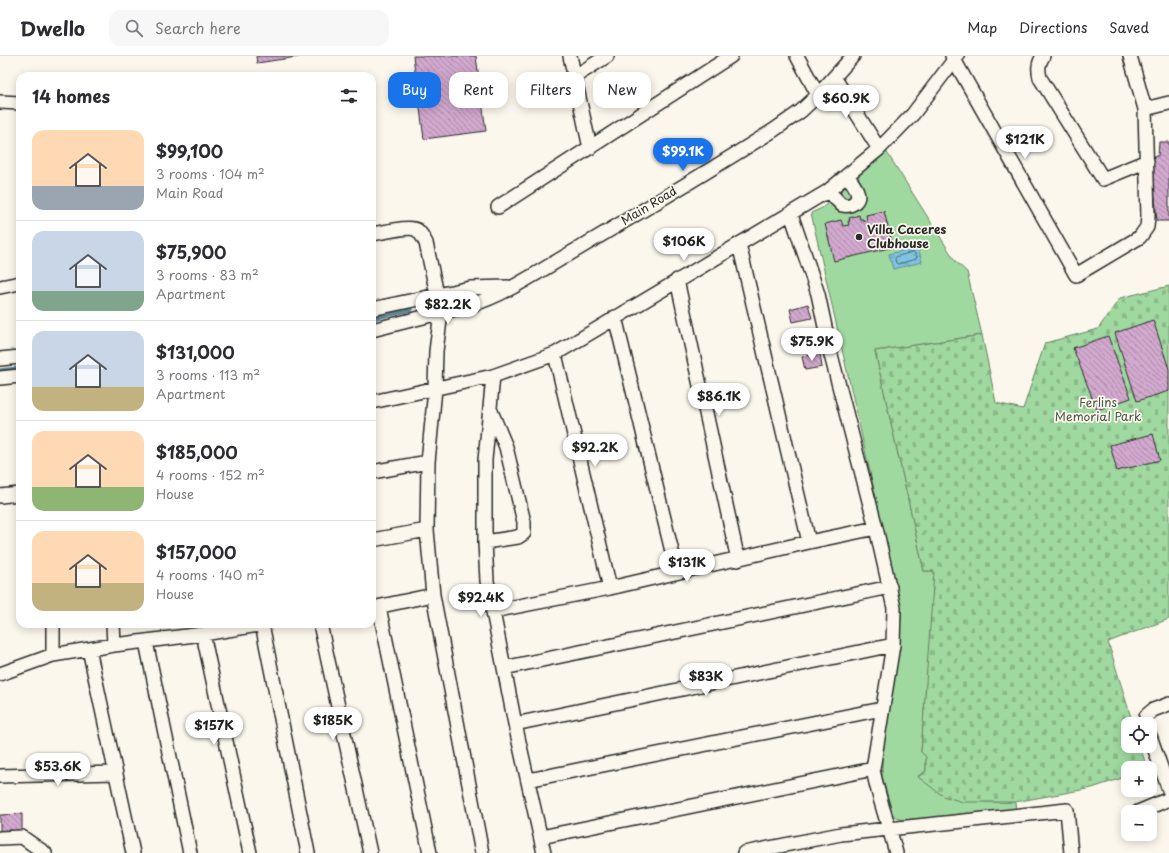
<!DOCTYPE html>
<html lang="en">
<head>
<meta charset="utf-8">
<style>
	body { margin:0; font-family:"Playpen Sans",sans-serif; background:#f7f7f7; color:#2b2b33; height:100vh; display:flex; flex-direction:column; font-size:15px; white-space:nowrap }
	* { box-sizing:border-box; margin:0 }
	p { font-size:13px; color:#7c7c81 }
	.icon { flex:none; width:22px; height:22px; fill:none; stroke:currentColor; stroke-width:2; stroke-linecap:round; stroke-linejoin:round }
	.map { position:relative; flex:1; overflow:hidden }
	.side { position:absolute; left:16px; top:16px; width:360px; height:556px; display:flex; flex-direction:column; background:#fff; border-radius:12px; box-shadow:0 2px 10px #0003 }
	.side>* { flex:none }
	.hud { position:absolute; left:388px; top:16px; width:380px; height:36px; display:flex; gap:8px }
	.buttons { position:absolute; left:1121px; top:661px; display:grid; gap:8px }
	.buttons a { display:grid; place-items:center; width:36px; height:36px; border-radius:8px; background:#fff; box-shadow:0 2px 10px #0003; font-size:20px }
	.price { position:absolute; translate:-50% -34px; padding:0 9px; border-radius:14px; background:#fff; color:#222; font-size:13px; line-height:26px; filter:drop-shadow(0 1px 2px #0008) }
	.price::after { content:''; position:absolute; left:50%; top:24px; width:12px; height:9px; margin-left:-6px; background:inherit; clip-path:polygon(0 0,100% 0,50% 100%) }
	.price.current { background:#1a73e8; color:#fff }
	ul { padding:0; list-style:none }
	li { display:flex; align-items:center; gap:12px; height:100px; padding:0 16px }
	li+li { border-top:1px solid #e1e1e2 }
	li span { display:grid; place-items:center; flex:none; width:112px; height:80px; border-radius:12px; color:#555 }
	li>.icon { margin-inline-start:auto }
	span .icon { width:48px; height:48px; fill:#fffc; stroke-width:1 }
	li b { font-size:17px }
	h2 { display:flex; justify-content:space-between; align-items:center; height:48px; padding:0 16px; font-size:17px }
	.tag { padding:0 14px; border-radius:12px; background:#fff; box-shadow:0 2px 10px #0003; font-size:14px; line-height:36px }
	.tag.current { background:#1a73e8; color:#fff }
	header { display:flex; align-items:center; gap:24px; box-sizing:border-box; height:56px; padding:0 20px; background:#fff; border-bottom:1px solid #e1e1e2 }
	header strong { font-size:19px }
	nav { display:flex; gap:22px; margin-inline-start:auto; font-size:14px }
	.search { width:280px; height:36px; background:#f7f7f7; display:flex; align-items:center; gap:10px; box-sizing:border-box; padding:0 14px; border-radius:12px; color:#7c7c81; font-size:15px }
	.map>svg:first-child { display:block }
	.green { fill:#a0d99f; stroke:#668265 }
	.cemetery { fill:url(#cemetery-stones); stroke:#668265 }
	.water { fill:url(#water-ripples); stroke:#5d8798 }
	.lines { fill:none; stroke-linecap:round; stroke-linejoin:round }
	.shore { stroke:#4d6873; stroke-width:1 }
	.stream { stroke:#5d8798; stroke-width:3.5 }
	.building { fill:url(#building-back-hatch); stroke:#2b2b2b }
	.minor-casing { stroke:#2b2b2b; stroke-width:16 }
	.minor { stroke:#fbf7ec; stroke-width:13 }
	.poi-dot { fill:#2b2b2b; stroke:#fbf7ec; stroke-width:1.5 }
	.labels { text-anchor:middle; stroke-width:3.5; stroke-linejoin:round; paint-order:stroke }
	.street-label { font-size:12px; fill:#2b2b2b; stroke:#fbf7ec }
	.poi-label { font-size:12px; font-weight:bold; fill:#2b2b2b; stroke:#fbf7ec; text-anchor:start }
	.park-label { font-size:12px; fill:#485648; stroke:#fbf7ec }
</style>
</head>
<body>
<header>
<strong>Dwello</strong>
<div class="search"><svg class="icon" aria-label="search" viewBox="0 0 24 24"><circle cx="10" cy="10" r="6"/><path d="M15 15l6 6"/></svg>Search here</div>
<nav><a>Map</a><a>Directions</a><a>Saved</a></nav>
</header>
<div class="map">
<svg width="1169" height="797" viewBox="0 0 1169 797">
	<defs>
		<pattern id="cemetery-stones" width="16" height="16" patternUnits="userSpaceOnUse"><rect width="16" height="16" fill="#a0d99f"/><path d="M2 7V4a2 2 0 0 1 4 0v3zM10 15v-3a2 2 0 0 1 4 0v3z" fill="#8aba89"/></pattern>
		<pattern id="water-ripples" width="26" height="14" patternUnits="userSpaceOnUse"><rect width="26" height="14" fill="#7fc4e0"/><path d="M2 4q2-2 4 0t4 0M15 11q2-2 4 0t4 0" fill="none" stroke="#689fb6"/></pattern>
		<pattern id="building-back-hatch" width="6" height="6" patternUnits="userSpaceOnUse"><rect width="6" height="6" fill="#d1a8ce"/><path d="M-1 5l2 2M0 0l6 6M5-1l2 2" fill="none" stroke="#aa89a7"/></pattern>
	</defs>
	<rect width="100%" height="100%" fill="#fbf7ec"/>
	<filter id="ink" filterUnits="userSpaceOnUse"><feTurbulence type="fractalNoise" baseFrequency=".025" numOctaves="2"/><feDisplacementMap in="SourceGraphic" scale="8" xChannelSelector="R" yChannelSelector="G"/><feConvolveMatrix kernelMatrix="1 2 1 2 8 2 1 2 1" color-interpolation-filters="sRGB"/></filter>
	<g filter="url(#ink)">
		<path class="green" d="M886 95 956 206 967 216 982 279 875 295 924 515H935L921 696 926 701V715L918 720 985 746H1015L1016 754 903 764 897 762 893 759 882 720V703L901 563V552L811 157 822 152Z"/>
		<path class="cemetery" d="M1169 230V563L1108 586 1133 668H1128V690H1140L1147 712H1128V720L1092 732 1015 746H963L943 740 918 721 926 715V701L921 696 934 515H924L875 295 982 279 996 347 1023 353 1045 287 1098 273 1120 242Z"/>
		<path class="water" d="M918 191 922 206 893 213 889 198Z"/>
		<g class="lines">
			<path class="shore" d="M914 196 917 201 916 203 898 208 896 207 895 203 896 201Z"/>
			<path class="stream" d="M372 263 411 254
				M0 314 20 312"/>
		</g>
		<path class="building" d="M256 0H304L257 7Z
			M413 0H476L486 75 424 83Z
			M1159 86H1169V165H1157L1151 100H1158Z
			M884 155 893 191 834 205 825 168 841 164 843 170 849 169 848 165H850L849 162 859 159 860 163H863V165L867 164 866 159Z
			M808 248 812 262 793 266 790 253Z
			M1153 264 1169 313V335L1137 345 1115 277Z
			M1108 280 1131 342 1097 354 1073 292Z
			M820 297 822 311 805 314 802 301Z
			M1153 378 1160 404 1117 415 1110 389Z
			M22 758V778L0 779V759Z"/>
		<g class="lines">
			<defs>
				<path id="minor" d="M570 0 590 92
					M797 0 818 39
					M952 0 1076 219 1140 181 1147 171 1148 161 1145 53 1130 0
					M1043 0C1038 8 1038 13 1040 22L1103 123 1147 105
					M574 21 607 0
					M834 21 879 93
					M0 46 20 47
					M1145 53 1169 47
					M828 135 842 149C847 150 851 150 855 146 863 138 852 127 847 119
					M498 151 731 0
					M791 158 818 238 831 299 876 472 894 552 893 589 873 713C878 742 889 769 896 797
					M372 178C382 177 409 169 417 174 421 177 424 183 426 187L441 257 436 295 435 333 428 406 427 474 433 539 482 797
					M739 188 809 486
					M677 224 738 504
					M0 231 20 227
					M372 253 470 232 508 231
					M615 261 677 516
					M372 274 471 249C507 238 539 215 571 197 639 157 707 116 774 74L801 55 818 39 853 0
					M555 298 610 532
					M0 303 20 301
					M493 320 485 404V486L487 525 515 668 544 797
					M0 322 20 320
					M372 346 493 320 555 298 828 135 879 93 913 58 957 0
					M372 416 428 406
					M0 440 20 438
					M372 484 427 474
					M485 486 518 481 524 477V466L506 391 491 355
					M379 551 430 797
					M372 552 433 539
					M493 555 610 532 809 486 876 472
					M53 568V599
					M113 568 114 589
					M262 568 308 797
					M320 568 370 797
					M203 578 250 797
					M146 586 190 797
					M89 593 133 797
					M504 612 890 531
					M0 618 53 599 114 589 203 578 265 568
					M515 668 893 589
					M1146 668V660L1153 654 1169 648
					M1150 680 1169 734
					M0 720 115 717
					M528 724 882 653
					M1138 756 1169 743
					M541 781 873 713
					M0 782 22 781 45 797
					M744 797 841 778 1067 754 1071 797"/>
			</defs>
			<use href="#minor" class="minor-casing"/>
			<use href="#minor" class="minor"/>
		</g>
	</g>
	<circle class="poi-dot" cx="859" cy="181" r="4"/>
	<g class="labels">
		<g class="street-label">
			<text transform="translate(649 150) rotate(-31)" y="4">Main Road</text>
		</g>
		<g class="poi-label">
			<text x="867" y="178">Villa Caceres<tspan x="867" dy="14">Clubhouse</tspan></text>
		</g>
		<g class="park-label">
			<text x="1098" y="351">Ferlins<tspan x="1098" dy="14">Memorial Park</tspan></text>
		</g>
	</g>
</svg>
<div class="buttons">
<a><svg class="icon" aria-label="locate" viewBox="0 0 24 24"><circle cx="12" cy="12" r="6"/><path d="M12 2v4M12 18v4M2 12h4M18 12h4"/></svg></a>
<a>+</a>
<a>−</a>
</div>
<b class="price" style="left:846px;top:63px">$60.9K</b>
<b class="price" style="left:1025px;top:104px">$121K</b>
<b class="price current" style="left:683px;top:116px">$99.1K</b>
<b class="price" style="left:684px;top:206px">$106K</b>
<b class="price" style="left:448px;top:269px">$82.2K</b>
<b class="price" style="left:812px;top:306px">$75.9K</b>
<b class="price" style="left:719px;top:361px">$86.1K</b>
<b class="price" style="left:595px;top:412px">$92.2K</b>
<b class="price" style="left:687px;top:527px">$131K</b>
<b class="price" style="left:481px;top:562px">$92.4K</b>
<b class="price" style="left:706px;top:641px">$83K</b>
<b class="price" style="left:333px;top:685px">$185K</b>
<b class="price" style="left:214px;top:690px">$157K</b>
<b class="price" style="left:58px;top:731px">$53.6K</b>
<div class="hud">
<a class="tag current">Buy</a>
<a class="tag">Rent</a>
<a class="tag">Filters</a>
<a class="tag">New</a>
</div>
<section class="side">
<h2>14 homes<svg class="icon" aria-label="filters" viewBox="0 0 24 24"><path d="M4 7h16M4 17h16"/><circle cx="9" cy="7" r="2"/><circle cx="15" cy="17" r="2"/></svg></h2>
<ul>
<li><span style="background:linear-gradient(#ffd9b3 70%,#9aa5b1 0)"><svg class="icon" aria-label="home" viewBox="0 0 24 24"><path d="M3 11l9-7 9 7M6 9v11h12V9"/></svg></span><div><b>$99,100</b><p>3 rooms · 104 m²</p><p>Main Road</p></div></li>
<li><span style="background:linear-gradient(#c9d6e8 75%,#7fa58c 0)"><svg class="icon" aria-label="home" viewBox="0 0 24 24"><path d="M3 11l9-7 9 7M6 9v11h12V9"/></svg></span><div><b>$75,900</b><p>3 rooms · 83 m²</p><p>Apartment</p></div></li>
<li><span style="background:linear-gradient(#c9d6e8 70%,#c2b280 0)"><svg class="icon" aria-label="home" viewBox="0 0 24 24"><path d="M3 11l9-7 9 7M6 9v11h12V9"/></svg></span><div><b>$131,000</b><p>3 rooms · 113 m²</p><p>Apartment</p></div></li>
<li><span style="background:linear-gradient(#ffd9b3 70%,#8fb573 0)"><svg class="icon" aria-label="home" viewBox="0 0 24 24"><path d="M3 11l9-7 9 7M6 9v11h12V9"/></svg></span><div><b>$185,000</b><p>4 rooms · 152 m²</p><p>House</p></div></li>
<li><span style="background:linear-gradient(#ffd9b3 65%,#c2b280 0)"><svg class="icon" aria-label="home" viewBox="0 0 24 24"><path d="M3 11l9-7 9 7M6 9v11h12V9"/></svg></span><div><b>$157,000</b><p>4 rooms · 140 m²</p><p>House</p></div></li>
</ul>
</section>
</div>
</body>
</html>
